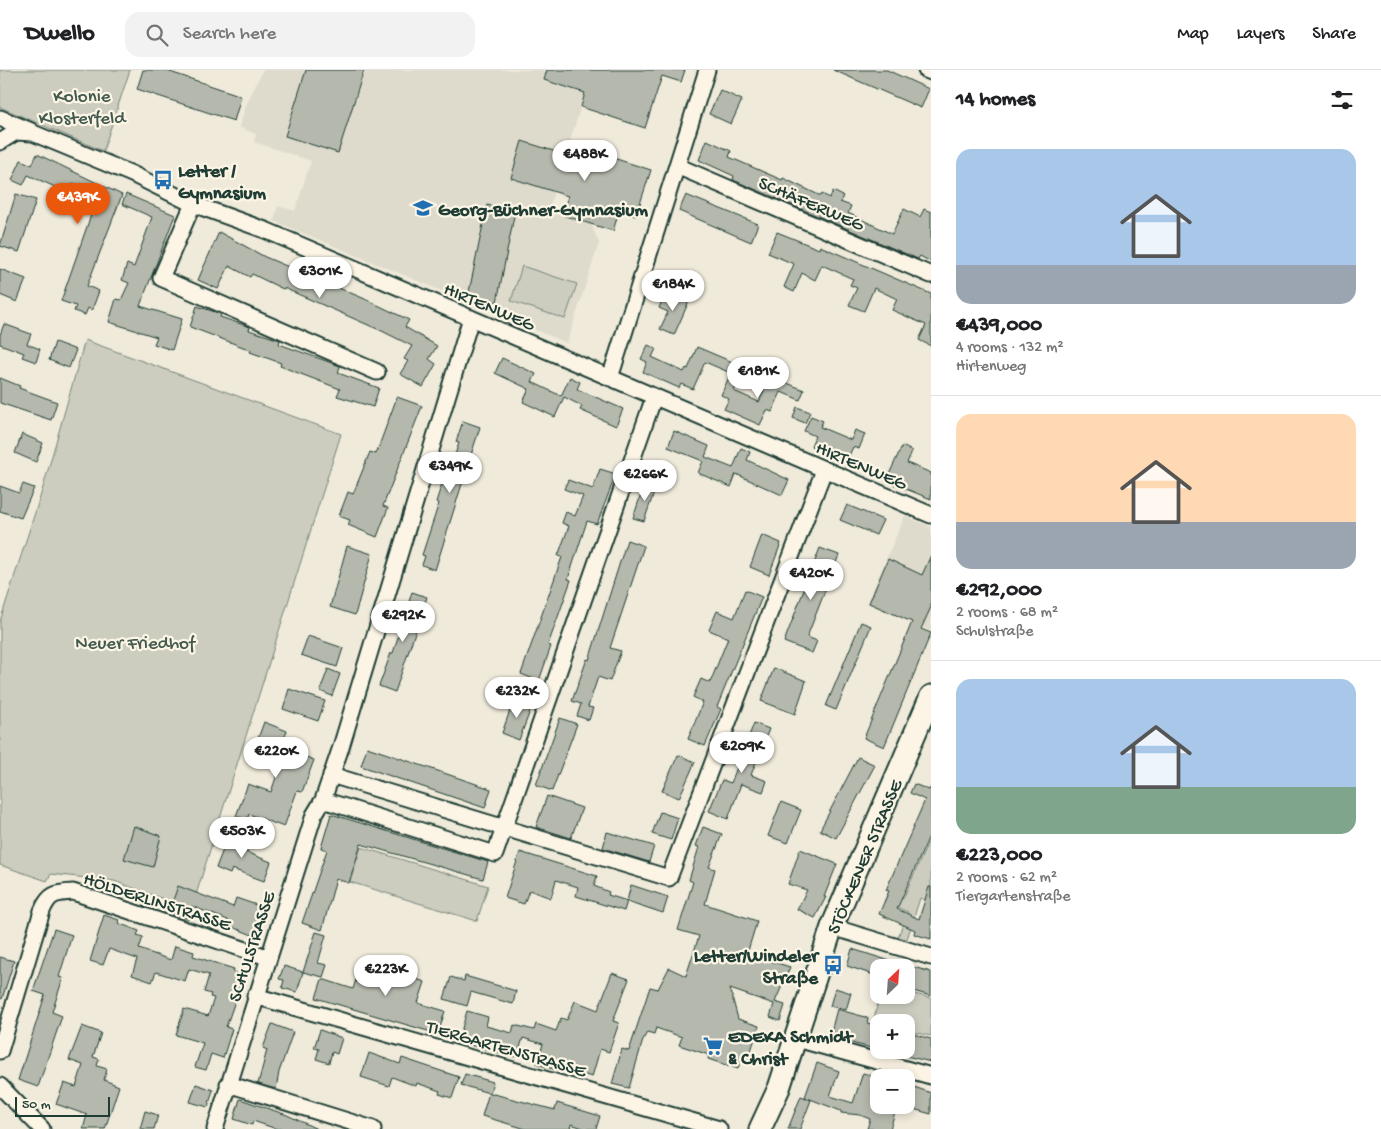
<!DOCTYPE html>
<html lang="en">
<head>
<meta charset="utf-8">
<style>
	body { margin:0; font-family:"Gochi Hand",sans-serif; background:#f2f2f2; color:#202124; height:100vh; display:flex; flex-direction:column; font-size:19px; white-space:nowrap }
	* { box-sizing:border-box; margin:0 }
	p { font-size:16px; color:#757577 }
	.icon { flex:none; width:28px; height:28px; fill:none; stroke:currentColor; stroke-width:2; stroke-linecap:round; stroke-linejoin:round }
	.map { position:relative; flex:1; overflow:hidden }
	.sheet { display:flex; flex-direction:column; background:#fff; width:450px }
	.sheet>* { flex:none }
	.needle { width:32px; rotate:25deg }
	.fabs { position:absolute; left:870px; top:889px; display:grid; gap:10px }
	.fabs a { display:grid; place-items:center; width:45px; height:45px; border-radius:10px; background:#fff; box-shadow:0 2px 8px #0003; font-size:25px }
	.scale { position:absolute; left:15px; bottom:12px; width:95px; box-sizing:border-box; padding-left:5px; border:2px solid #1f3d34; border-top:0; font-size:14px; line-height:18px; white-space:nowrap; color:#1f3d34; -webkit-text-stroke:4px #fcf5e5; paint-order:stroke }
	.price { position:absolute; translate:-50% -42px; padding:0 11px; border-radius:18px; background:#fff; color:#222; font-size:16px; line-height:32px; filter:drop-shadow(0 1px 2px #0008) }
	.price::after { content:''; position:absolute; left:50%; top:30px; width:15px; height:11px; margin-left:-8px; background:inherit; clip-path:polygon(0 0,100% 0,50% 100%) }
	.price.on { background:#ea580c; color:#fff }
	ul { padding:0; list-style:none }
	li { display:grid; align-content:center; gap:10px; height:265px; padding:0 25px }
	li+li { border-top:1px solid #e0e0e0 }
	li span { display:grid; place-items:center; height:155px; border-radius:15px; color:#555 }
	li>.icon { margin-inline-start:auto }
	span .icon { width:90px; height:90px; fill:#fffc; stroke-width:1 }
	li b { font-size:21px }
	h2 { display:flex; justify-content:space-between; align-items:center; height:60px; padding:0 25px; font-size:21px }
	header { display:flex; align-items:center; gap:30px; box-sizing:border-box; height:70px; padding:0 25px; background:#fff; border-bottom:1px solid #e0e0e0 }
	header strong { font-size:24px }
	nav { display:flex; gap:28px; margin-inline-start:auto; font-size:18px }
	.search { width:350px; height:45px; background:#f2f2f2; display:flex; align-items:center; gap:12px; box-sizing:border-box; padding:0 18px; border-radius:15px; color:#757577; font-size:19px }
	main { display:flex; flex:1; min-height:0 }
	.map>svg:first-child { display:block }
	.built { fill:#dedbcc }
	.green { fill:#cccdbf; stroke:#76857a }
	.building { fill:#b5b9ad; stroke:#1f3d34 }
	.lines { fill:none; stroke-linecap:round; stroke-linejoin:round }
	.minor-casing { stroke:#1f3d34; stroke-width:19 }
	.secondary-casing { stroke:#1f3d34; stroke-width:25 }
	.minor { stroke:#fcf5e5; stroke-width:15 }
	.secondary { stroke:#fcf5e5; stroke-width:21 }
	.labels { text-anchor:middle; stroke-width:4.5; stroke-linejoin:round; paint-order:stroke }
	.park-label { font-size:19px; fill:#425a50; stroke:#fcf5e5 }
	.poi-label { font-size:19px; font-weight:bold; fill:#1f3d34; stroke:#fcf5e5; text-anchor:start }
	.street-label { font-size:19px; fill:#1f3d34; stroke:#fcf5e5 }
</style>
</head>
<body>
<header>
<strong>Dwello</strong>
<div class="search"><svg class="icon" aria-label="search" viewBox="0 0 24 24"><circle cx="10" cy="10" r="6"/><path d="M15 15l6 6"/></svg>Search here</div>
<nav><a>Map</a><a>Layers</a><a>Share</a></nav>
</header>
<main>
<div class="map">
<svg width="931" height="1059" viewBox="0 0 931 1059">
	<rect width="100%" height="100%" fill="#efeada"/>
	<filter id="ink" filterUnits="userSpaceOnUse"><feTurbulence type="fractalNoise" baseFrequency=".02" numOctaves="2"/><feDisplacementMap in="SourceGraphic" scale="10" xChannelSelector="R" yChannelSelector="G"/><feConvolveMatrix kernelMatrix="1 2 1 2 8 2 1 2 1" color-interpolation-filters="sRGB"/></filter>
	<g filter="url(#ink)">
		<path class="built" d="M263 0H547L544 10 585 23 548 141 591 154 599 173 567 273 274 151 278 136 295 141 311 91 254 72 256 64 239 57 247 33Z
			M905 446 931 457V561L867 533Z"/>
		<path class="green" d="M0 0H130L103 81 0 37Z
			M522 196 577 214 565 249 511 231Z
			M85 270 341 364 188 850 165 843 169 831 114 811 51 804 47 811 0 795V551L42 421Z
			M931 766V832L920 828 907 869 898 867 908 842 884 832 888 823 903 829Z
			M361 777 488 816 477 851 350 812Z
			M906 922 931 928V966L906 960V952H873L880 925H906Z"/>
		<path class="building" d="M143 0H164L236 24 241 27 234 51 137 19Z
			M306 0H364L338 83 285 66Z
			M547 0H685L681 12 662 6 645 58 581 37 585 23 544 10Z
			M833 0H887L929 19 921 38Z
			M720 20 742 30 731 54 709 44Z
			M707 70 731 81 729 87 782 110 783 108 821 126 822 124 830 128 833 121 843 126 840 132 851 136 848 143 892 164 904 139 920 147 924 139 931 142V192L920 186 918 189 733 110 734 106 699 90Z
			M522 71 566 85 569 74 651 100 636 146 619 141 613 161 562 145 568 126 511 108Z
			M37 84 122 125 87 216 99 221 92 240 88 238 85 245 74 241 76 236 61 231 98 125 73 113 69 123 28 105 23 115 12 110 21 90 32 95Z
			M16 124 36 130 19 182 0 176Z
			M126 124 175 145 140 236 182 249 172 280 154 274 157 267 109 252 116 229 121 230 129 213 122 210 127 194 134 197 152 147 122 134Z
			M686 125 758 154 751 172 679 141Z
			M487 135 515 141 497 232 468 227Z
			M219 162 265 187 365 229 409 250 405 257 437 276 429 289 436 294 423 317 400 304 408 291 404 289 412 276 382 261 284 218 283 219 252 204 250 207 229 196 218 219 198 210Z
			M777 162 819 179 820 176 931 224V276L919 270 926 255 892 240 897 229 874 218 864 241 849 235 857 218 850 215 853 209 822 195 815 210 802 203 794 222 784 217 794 194 768 183Z
			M0 199 26 209 17 232 0 225Z
			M665 224 676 229 678 224 690 229 674 265 660 259 668 242 659 238Z
			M197 236 221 244 220 247 250 257 249 260 280 270 279 274 340 296 338 303 379 318 373 337 337 326 340 319 280 296 281 293 250 282 251 280 190 257Z
			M4 254 31 264 27 274 40 279 36 292 22 287 24 283 0 274V265Z
			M55 272 76 280 69 298 49 290Z
			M648 275 656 279 652 287 684 302 686 298 688 299 697 277 737 294 733 304 705 292 693 319 681 314 679 318 643 302 647 292 641 289Z
			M502 288 536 304 532 312 561 326 570 307 580 312 577 319 623 339 616 356 580 340 582 336 564 327 555 347 523 332 529 319 495 303Z
			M770 306 804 320 800 330 781 322 772 342 767 340 760 355 724 339 729 329 721 325 729 307 738 312 734 321 759 332Z
			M0 308 20 316 19 318 57 332 51 350 0 333Z
			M397 327 422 336 383 436 388 438 377 467 348 455 350 450 339 446 348 422 353 424 370 382 376 384Z
			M797 337 810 342 805 353 793 348Z
			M811 346 823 351 820 357 851 370 855 360 865 364 859 379 853 377 846 392 811 376 815 366 804 361Z
			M463 351 480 357 471 385 475 386 471 399 467 398 435 500 422 495 425 486 422 485 439 433 436 432 446 401 449 402 459 373 456 372Z
			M674 361 709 376 705 387 733 398 741 378 750 382 747 390 789 410 782 425 736 404 731 417 698 403 703 391 668 377Z
			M22 364 43 373 36 392 15 383Z
			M902 376 912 381 907 393 931 403V429L886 411Z
			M600 399 616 404 597 454 587 451 568 509 571 510 548 575 551 576 539 611 521 604 562 487 558 486 569 456 562 453 566 442 575 446 583 426 564 419 568 410 593 419Z
			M645 413 656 417 644 451 633 448Z
			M23 414 34 418 21 448 0 441V416L19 423Z
			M847 435 883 450 876 465 840 450Z
			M762 465 781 473 769 505 750 497Z
			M627 470 644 476 610 578 621 581 610 611 598 607 588 637 593 638 589 650 577 646 581 634 572 631 587 589 589 590Z
			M347 476 372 484 355 545 330 537Z
			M820 478 839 485 807 567 817 571 812 583 784 572Z
			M931 485V537L921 559 931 563 884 677 864 668 912 552 869 533 888 489 922 505Z
			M745 520 762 527 717 637 721 639 705 676 688 669 703 632 693 627 701 609 710 613 728 568 709 560 717 541 734 548Z
			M412 522 427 527 395 622 379 616 391 583H393Z
			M861 552 871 556 836 640 826 636Z
			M308 566 343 578 337 597 301 585Z
			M774 598 806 611 795 644 761 631Z
			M328 599 340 604 332 626 320 621Z
			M289 619 325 631 318 651 283 639Z
			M514 629 532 636 519 670 502 663Z
			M560 648 577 654 552 721 536 715Z
			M264 652 287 661 281 677 314 690 302 722 297 721 284 757 249 744 247 750 236 746 248 714 271 722 280 696 252 685Z
			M754 653 769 659 751 705 767 711 763 722 741 714 728 749 709 741 722 710 731 713Z
			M367 677 491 719 485 738 361 696Z
			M678 685 695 692 679 728 662 721Z
			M858 687 875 695 836 768 820 760Z
			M914 714 929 720 931 717V762L897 839 919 849 929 817H931V869L914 864 915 860 879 844 889 821 886 820 925 730 910 723Z
			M547 726 582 738 571 768 536 757Z
			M781 732 801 740 788 773 768 766Z
			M660 742 678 748 671 770 652 764Z
			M331 744 488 792 483 809 361 774 349 813 336 809 322 860 302 853 327 780 321 778Z
			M134 756 161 766 153 797 124 789Z
			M703 757 722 764 709 797 715 799 705 834 757 851 747 884 790 897 775 932 785 935 780 951 770 947 774 934 730 919 738 949 759 956 747 993 740 991 738 999 708 989 709 985 679 975 682 967 656 958 654 964 647 962 643 970 629 1018 612 1014 622 979 629 981 650 917 658 919 669 898 686 906 699 866 678 860 693 812 689 810 699 777 696 776Z
			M607 762 654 776 649 792 603 778Z
			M229 764 250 772 246 782 271 792 264 811 232 799 230 804 216 798Z
			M800 779 837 794 824 827H826L815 848 797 839 807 820 788 814Z
			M520 782 597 806 594 816 609 822 608 825 627 831 624 841 576 826 578 817 556 810 551 828 529 820 524 834 505 828Z
			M631 815 668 827 663 843 627 831Z
			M178 816 233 837 236 828 265 838 255 866 227 855 228 850 191 836 187 848 169 842Z
			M104 845 119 850 118 853 139 861 137 865 143 867 139 879 171 890 175 876 194 882 193 886 234 899 233 902 244 905 226 957 232 959 223 988 211 984 206 1000 195 997 203 973 176 965 184 939 208 946 214 928 210 927 211 924 204 922 209 905 189 899 185 911 156 902 152 912 132 905 137 889 109 879 103 895 90 891Z
			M54 859 72 865 59 907 63 908 52 942 62 946 38 1017 18 1010 45 925 33 921Z
			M316 862 326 865 318 893 327 895 323 907 303 902Z
			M852 879 903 895V898H877L874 905 847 896Z
			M380 886 393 890 392 894 407 898 404 905 425 912 418 933 445 941 438 964 316 928 322 909 353 919 358 903 373 907Z
			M0 887 14 891 2 929 0 928Z
			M906 895 931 902V926L906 919Z
			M284 896 303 902 297 922 282 918 284 910 279 909Z
			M612 903 629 909 613 951 619 953 609 982 600 979 592 1007 585 1005 581 1007 580 1003 560 998 559 1001 537 994 543 974 523 968 517 987 458 972 467 941 488 947 486 956 512 963 514 955 534 960 536 954 556 961 561 948 567 950 575 931 598 940Z
			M465 906 516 921 513 934 471 922 467 936 444 929 451 907 464 911Z
			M835 918 851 923 846 940 830 936Z
			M837 939 868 948 867 953 879 956V980L844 971V966L831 962Z
			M272 954 293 962 279 1002 276 1019 258 1014 267 980 263 978Z
			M82 956 101 963 93 987 99 989 97 996 107 999 104 1010 119 1016 105 1059H83L87 1045 56 1034 64 1013 76 1017 83 995 69 990Z
			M320 960 342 968 337 984 332 982 329 993 316 989 319 979 314 978Z
			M906 962 931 969V992L906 986Z
			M369 983 400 994 402 988 459 1007 452 1028 439 1024 440 1021 417 1013 416 1016 392 1007 389 1016 361 1007Z
			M817 993 839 1001 830 1026 853 1033 863 1003 879 1008V1035H897L890 1059H867L870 1049 860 1045 841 1043V1041L805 1027Z
			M465 1004 493 1012 490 1023 555 1040 557 1033 600 1046 596 1059H586L571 1054 570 1059H526L482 1046 489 1023 461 1015Z
			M196 1014 213 1020 208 1037 190 1032Z
			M906 1014 931 1023V1044L906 1037Z
			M801 1026 811 1030 800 1059H788Z
			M240 1029 287 1045 317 1059H277L253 1051 252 1055 234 1049Z
			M145 1041 158 1045 154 1059H140Z"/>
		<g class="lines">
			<defs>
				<path id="minor" d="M926 0 931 2
					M0 48 31 61
					M0 72 16 62 33 63 132 104 193 134 265 160 931 445
					M677 96 931 205
					M193 134 161 208 377 302
					M610 308 707 0
					M331 705 669 808 824 400
					M323 730 495 784 654 327
					M832 857 931 887
					M255 926 719 1059
					M797 969 931 1006
					M0 981 42 841C49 824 55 823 73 822L267 887
					M228 1014 373 1059
					M0 1016 42 1059
					M215 1059 314 745 323 730 341 677 471 248"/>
				<path id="secondary" d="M760 1059 779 1018 832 857 931 626"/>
			</defs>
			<use href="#minor" class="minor-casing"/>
			<use href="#secondary" class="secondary-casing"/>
			<use href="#minor" class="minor"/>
			<use href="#secondary" class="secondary"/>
		</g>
	</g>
	<defs>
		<symbol id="bus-bare" viewBox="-9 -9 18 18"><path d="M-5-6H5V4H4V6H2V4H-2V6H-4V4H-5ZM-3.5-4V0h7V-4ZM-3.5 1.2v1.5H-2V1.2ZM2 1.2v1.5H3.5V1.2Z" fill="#1f6fb2" stroke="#fcf5e5" stroke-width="2.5" paint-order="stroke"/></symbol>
		<symbol id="school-bare" viewBox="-9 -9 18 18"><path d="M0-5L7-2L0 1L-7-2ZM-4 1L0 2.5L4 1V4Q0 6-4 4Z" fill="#1f6fb2" stroke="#fcf5e5" stroke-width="2.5" paint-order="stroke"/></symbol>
		<symbol id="supermarket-bare" viewBox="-9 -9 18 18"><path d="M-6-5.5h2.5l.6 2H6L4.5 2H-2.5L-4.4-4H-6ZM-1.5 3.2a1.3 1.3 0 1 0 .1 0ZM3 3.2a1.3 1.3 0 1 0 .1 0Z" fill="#1f6fb2" stroke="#fcf5e5" stroke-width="2.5" paint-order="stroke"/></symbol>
	</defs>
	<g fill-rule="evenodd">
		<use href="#bus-bare" x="149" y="96" width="28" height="28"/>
		<use href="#school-bare" x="409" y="124" width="28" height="28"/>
		<use href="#bus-bare" x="819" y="881" width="28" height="28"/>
		<use href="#supermarket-bare" x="699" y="962" width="28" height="28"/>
	</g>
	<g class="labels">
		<g class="park-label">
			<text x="82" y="31">Kolonie<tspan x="82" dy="22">Klosterfeld</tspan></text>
			<text x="135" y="578">Neuer Friedhof</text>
		</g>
		<g class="poi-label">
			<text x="178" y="106">Letter /<tspan x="178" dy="22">Gymnasium</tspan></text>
			<text x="438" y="145">Georg-Büchner-Gymnasium</text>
			<text x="818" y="891" text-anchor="end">Letter/Windeler<tspan x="818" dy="22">Straße</tspan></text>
			<text x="728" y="972">EDEKA Schmidt<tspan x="728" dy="22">&amp; Christ</tspan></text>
		</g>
		<g class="street-label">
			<text transform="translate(812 132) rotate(23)" y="7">SCHÄFERWEG</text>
			<text transform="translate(490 235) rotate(23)" y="7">HIRTENWEG</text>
			<text transform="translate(862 394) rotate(23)" y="7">HIRTENWEG</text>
			<text transform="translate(863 786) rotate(-67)" y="7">STÖCKENER STRASSE</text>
			<text transform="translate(158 830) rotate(18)" y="7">HÖLDERLINSTRASSE</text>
			<text transform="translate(250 876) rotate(-72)" y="7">SCHULSTRASSE</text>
			<text transform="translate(507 977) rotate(16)" y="7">TIERGARTENSTRASSE</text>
		</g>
	</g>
</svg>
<div class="fabs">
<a><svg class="needle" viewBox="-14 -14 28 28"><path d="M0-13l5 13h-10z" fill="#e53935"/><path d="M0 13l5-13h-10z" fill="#757577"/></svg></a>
<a>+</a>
<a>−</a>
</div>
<div class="scale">50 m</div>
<b class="price" style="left:585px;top:112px">€488K</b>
<b class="price on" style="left:78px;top:155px">€439K</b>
<b class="price" style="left:320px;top:229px">€301K</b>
<b class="price" style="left:673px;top:242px">€184K</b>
<b class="price" style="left:758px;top:329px">€181K</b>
<b class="price" style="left:450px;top:424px">€349K</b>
<b class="price" style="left:645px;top:432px">€266K</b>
<b class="price" style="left:811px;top:531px">€420K</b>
<b class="price" style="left:403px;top:573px">€292K</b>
<b class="price" style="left:517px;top:649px">€232K</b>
<b class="price" style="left:742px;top:704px">€209K</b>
<b class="price" style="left:276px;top:709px">€220K</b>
<b class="price" style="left:242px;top:789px">€503K</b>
<b class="price" style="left:386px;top:927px">€223K</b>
</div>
<section class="sheet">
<h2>14 homes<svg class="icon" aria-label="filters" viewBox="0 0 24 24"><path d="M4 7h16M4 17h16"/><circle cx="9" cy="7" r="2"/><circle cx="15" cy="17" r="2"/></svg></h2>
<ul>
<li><span style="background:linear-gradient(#a9c7e8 75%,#9aa5b1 0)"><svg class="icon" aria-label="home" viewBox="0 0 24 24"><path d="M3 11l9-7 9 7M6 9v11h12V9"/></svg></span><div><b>€439,000</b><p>4 rooms · 132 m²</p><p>Hirtenweg</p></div></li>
<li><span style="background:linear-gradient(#ffd9b3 70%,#9aa5b1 0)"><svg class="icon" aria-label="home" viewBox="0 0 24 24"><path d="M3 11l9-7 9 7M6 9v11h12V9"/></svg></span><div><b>€292,000</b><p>2 rooms · 68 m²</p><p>Schulstraße</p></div></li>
<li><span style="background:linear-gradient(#a9c7e8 70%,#7fa58c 0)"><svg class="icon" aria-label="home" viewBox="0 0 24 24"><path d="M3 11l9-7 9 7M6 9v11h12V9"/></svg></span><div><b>€223,000</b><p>2 rooms · 62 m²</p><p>Tiergartenstraße</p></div></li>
</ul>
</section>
</main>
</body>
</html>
